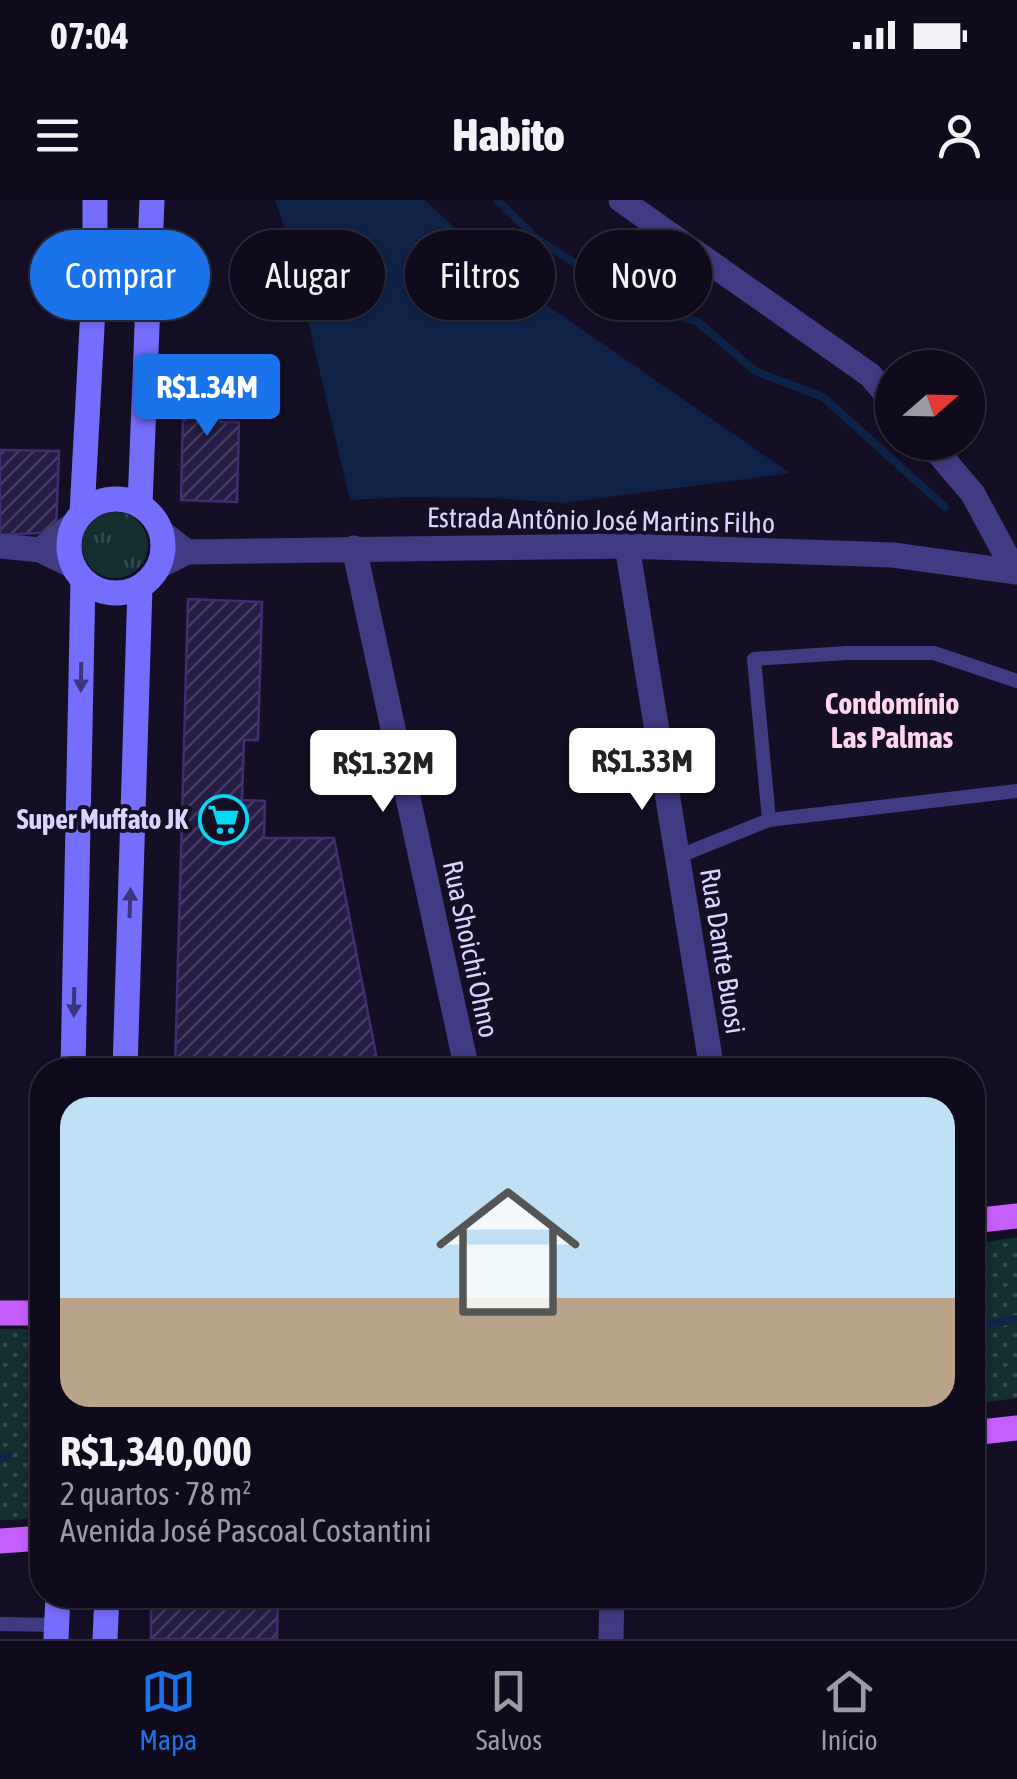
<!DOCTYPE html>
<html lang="pt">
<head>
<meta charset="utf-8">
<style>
	body { margin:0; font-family:"Asap Condensed",sans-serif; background:#181425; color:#f1f3f6; height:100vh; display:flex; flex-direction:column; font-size:38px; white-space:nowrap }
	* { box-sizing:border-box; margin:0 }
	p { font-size:32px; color:#9b9ba3 }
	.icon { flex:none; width:55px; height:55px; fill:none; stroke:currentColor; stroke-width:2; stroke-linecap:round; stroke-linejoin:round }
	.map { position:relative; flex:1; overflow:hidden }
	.sheet { position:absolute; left:30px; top:858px; width:955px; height:550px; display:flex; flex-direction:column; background:#0f0b1c; border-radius:40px; box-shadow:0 2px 8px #0004,0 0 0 2px #2f2b3b }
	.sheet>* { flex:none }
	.hud { position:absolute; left:30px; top:30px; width:958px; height:90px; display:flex; gap:20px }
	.needle { width:65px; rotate:70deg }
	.buttons { position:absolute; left:875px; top:150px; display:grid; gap:20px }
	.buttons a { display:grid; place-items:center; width:110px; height:110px; border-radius:50%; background:#0f0b1c; box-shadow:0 2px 8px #0004,0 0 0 2px #2f2b3b; font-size:50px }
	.price { position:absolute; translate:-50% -85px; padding:0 22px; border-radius:10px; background:#fff; color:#222; font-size:32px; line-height:65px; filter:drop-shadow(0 2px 5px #0008) }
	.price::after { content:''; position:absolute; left:50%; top:60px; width:30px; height:22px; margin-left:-15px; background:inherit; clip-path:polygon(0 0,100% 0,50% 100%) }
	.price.selected { background:#1a73e8; color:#fff }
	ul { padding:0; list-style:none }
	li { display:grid; align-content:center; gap:20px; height:530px; padding:0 30px }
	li+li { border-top:2px solid #2f2b3b }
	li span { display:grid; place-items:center; height:310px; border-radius:30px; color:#555 }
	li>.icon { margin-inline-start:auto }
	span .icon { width:180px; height:180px; fill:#fffc; stroke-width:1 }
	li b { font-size:42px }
	.chip { padding:0 35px; border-radius:45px; background:#0f0b1c; box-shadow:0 2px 8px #0004,0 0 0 2px #2f2b3b; font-size:35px; line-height:90px }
	.chip.selected { background:#1a73e8; color:#fff }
	.status { display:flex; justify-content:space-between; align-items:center; height:70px; padding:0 50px; background:#0f0b1c; direction:ltr }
	.status svg { height:28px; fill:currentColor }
	header { display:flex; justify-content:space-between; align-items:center; height:130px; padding:0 30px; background:#0f0b1c; font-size:45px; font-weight:800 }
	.dock { display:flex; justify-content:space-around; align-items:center; height:140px; border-top:2px solid #2f2b3b; background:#0f0b1c; font-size:28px; color:#9b9ba3 }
	.dock a { display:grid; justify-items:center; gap:5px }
	.dock .selected { color:#1a73e8 }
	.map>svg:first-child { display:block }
	.grass { fill:url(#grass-tufts) }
	.park { fill:url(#park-dots) }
	.water { fill:#0f2348 }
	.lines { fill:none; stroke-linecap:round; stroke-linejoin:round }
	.stream { stroke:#0f2348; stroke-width:8 }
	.building { fill:url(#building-hatch); stroke:#3e2e70; stroke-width:2.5 }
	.lane { stroke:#403b82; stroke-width:14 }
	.street { stroke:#403b82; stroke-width:25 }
	.secondary { stroke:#756dfb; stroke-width:25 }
	.primary { stroke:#c55efb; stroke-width:25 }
	.oneway { fill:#3b357b }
	.labels { text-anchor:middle; stroke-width:8; stroke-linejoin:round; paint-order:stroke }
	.street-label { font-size:28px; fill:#dad4fe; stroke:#140f25 }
	.poi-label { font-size:28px; font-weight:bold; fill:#dad4fe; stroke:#140f25; text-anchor:end }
	.neighbourhood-label { font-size:30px; font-weight:bold; fill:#fed6ee; stroke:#140f25 }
</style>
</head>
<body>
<div class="status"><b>07:04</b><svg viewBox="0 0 49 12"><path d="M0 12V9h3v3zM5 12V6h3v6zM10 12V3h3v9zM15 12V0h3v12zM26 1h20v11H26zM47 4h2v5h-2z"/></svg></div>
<header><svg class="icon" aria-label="menu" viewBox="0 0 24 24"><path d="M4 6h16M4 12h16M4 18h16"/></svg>Habito<svg class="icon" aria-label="person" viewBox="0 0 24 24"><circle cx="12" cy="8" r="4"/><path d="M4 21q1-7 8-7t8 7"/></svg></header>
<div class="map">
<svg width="1017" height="1439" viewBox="0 0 1017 1439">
	<defs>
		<pattern id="grass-tufts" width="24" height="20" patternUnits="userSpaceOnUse" patternTransform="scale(2.5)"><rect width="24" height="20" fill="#122e2e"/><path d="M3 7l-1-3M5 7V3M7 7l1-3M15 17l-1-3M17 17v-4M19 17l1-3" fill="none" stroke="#344b4d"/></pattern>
		<pattern id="park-dots" width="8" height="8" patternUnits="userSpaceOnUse" patternTransform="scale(2.5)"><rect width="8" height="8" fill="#122e2e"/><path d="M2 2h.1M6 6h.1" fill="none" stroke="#344b4d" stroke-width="1.8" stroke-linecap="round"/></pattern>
		<pattern id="building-hatch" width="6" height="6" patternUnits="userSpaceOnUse" patternTransform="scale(2.5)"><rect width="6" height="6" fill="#251c45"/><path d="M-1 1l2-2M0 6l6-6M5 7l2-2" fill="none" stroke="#443c61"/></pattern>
	</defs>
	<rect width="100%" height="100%" fill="#140f25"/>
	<path class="grass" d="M82 345a33 33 0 1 1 66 0a33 33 0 1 1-66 0Z"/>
	<path class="park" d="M1017 1037V1198L973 1204V1044Z
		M0 1129H34L42 1133V1311L34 1319 0 1320Z"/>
	<path class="water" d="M275 0H425L512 81 790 273 563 303 492 298 406 297 350 300 290 45Z"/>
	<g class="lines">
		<path class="stream" d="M497 0 536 38 636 103 698 122 755 171 823 197 945 307
			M972 1127 1017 1119
			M0 1257 7 1256"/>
	</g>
	<path class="building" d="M193 157H217L216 182H220V222H239L237 302 181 300 184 170H193Z
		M0 250 59 251 56 332 0 335Z
		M188 399 262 402 258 540H244L242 600 265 601 264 638H334L379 870H175Z
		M151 1395H278L277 1439H151Z"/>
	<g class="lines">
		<path class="lane" d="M769 620 754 459 846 453H934L1017 481
			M677 657 769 620 1017 591
			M0 1424 56 1425"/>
		<path class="street" d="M621 0 870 175 892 201
			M929 242 973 294 1014 370
			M161 332 187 352
			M0 346 40 350 73 366
			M627 346 712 870
			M354 348 467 870
			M40 350 74 324
			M159 366 187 352 627 346 893 355 1017 372
			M611 1439 612 1395"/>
		<path class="secondary" d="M69 346a47 47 0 1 1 94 0a47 47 0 1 1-94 0Z
			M140 305 152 0
			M82 313 95 71V0
			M73 870 83 380
			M125 870 140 387
			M56 1439 58 1395
			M105 1439 107 1395"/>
		<path class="primary" d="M972 1021 1017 1016
			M0 1113H42
			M972 1233 1017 1228
			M0 1341 42 1338"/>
	</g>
	<defs><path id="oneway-solid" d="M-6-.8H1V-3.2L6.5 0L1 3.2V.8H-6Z" transform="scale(2.5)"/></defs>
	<g class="oneway">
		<use href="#oneway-solid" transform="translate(81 477) rotate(91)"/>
		<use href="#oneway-solid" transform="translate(130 703) rotate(-88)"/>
		<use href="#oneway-solid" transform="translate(74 802) rotate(91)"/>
	</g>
	<defs>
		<symbol id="supermarket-ring" viewBox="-11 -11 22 22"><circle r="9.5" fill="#140f25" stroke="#06d8f7" stroke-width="1.5"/><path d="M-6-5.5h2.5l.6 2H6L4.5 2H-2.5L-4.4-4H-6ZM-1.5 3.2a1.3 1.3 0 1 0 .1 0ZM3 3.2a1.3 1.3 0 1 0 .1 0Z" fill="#06d8f7"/></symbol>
	</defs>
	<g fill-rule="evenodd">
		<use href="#supermarket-ring" x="196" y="592" width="55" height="55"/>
	</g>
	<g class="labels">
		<g class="street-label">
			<text transform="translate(601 320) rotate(1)" y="10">Estrada Antônio José Martins Filho</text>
			<text transform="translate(471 749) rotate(78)" y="10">Rua Shoichi Ohno</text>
			<text transform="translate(723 751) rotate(81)" y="10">Rua Dante Buosi</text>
		</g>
		<g class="poi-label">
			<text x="188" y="629">Super Muffato JK</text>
		</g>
		<g class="neighbourhood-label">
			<text x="892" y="514">Condomínio<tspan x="892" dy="34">Las Palmas</tspan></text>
		</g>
	</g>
</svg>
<div class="buttons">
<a><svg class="needle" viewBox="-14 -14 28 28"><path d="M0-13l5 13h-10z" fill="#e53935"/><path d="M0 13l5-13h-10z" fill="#9b9ba3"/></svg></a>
</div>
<b class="price selected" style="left:207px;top:239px">R$1.34M</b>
<b class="price" style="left:642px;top:613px">R$1.33M</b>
<b class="price" style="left:383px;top:615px">R$1.32M</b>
<div class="hud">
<a class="chip selected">Comprar</a>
<a class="chip">Alugar</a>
<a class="chip">Filtros</a>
<a class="chip">Novo</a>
</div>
<section class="sheet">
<ul>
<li><span style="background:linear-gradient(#bfe0f5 65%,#b9a48a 0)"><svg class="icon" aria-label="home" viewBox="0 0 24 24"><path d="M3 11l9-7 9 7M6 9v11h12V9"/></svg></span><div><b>R$1,340,000</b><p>2 quartos · 78 m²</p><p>Avenida José Pascoal Costantini</p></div></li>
</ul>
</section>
</div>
<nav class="dock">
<a class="selected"><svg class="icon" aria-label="map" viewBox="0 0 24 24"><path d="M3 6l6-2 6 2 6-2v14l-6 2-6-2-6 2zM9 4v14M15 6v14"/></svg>Mapa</a>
<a><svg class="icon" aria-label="saved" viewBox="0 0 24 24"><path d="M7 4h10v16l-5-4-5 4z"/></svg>Salvos</a>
<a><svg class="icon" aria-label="home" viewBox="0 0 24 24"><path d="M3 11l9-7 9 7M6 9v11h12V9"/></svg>Início</a>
</nav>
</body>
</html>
